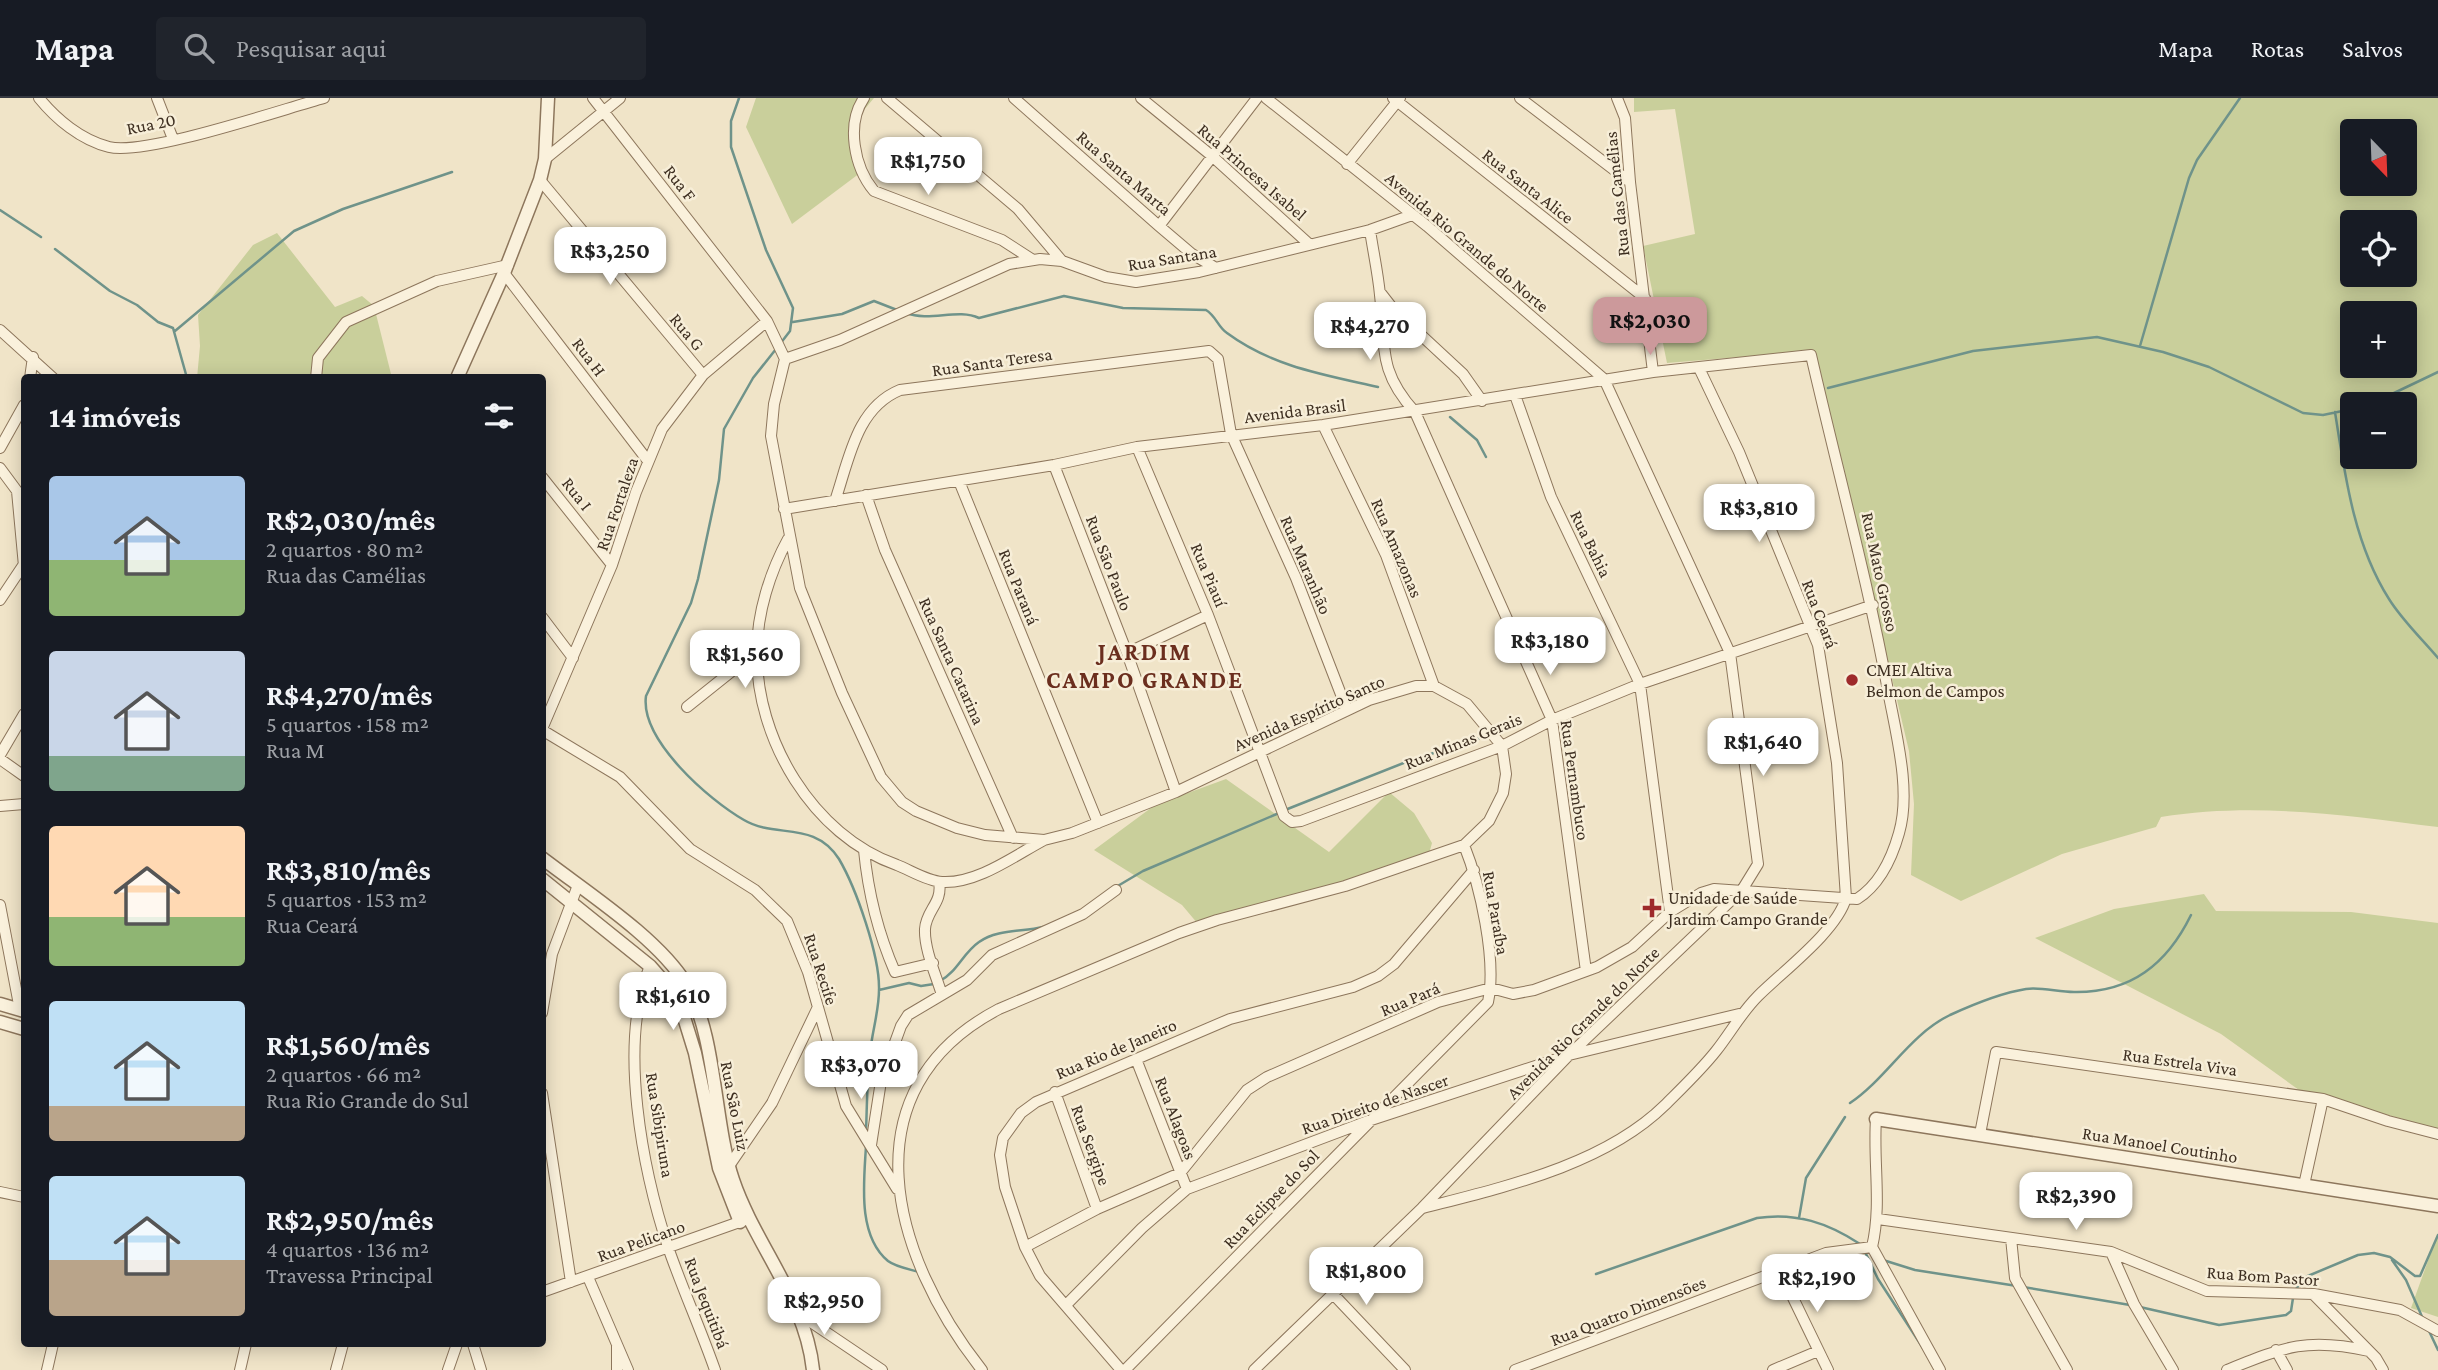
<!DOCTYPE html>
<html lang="pt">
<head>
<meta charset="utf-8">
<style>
	body { margin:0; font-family:"Crimson Pro",serif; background:#20242c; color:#f1f3f6; height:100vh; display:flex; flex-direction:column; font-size:26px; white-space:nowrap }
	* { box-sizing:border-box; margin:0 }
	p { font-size:23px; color:#9ea1a6 }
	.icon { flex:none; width:38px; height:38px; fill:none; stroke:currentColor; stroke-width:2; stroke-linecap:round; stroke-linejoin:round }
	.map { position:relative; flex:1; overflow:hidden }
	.details { position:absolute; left:21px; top:276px; width:525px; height:973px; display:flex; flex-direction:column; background:#171b24; border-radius:7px; box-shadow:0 4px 18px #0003 }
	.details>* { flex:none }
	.needle { width:46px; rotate:157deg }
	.tools { position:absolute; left:2340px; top:21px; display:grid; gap:14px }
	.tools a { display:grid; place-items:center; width:77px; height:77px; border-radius:7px; background:#171b24; box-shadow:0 4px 18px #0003; font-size:35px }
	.price { position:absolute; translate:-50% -60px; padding:0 16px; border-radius:14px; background:#fff; color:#222; font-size:23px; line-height:46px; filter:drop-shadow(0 2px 4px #0008) }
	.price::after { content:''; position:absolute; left:50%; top:42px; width:21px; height:16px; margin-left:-10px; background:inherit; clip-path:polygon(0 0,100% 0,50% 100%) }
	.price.on { background:#cc999b; color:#111 }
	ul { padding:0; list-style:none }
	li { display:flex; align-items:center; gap:21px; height:175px; padding:0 28px }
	li span { display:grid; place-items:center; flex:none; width:196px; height:140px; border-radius:7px; color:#555 }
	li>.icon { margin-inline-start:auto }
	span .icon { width:84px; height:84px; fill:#fffc; stroke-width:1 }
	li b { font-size:30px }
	h2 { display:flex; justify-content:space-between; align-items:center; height:84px; padding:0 28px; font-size:30px }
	header { display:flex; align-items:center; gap:42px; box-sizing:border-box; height:98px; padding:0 35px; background:#171b24; border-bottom:2px solid #363941 }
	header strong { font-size:33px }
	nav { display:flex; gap:38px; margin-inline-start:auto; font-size:24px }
	.search { width:490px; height:63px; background:#20242c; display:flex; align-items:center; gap:18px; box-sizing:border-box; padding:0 24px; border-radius:7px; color:#9ea1a6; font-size:26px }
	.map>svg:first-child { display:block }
	.green { fill:#c9cf9b; fill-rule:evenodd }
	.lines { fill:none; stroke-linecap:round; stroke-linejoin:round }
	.stream { stroke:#6f938a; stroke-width:2.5 }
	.minor-casing { stroke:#8d765c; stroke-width:12 }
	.tertiary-casing { stroke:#8d765c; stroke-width:15 }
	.minor { stroke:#faf1dc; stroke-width:10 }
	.tertiary { stroke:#faf1dc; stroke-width:12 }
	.poi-dot { fill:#9e2a2b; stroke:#f7eed8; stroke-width:2.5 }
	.labels { text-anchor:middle; stroke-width:5; stroke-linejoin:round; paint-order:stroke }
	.street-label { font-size:18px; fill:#3d2e20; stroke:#f7eed8 }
	.poi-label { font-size:18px; fill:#3d2e20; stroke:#f7eed8; text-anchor:start }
	.district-label { font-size:24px; font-weight:bold; letter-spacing:2px; fill:#6b2e1e; stroke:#f7eed8 }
</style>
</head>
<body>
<header>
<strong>Mapa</strong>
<div class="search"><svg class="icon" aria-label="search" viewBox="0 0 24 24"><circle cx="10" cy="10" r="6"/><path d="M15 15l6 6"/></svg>Pesquisar aqui</div>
<nav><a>Mapa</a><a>Rotas</a><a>Salvos</a></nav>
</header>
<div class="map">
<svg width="2438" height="1272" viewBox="0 0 2438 1272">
	<rect width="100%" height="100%" fill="#f0e4c8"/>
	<path class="green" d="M756 0H874L848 31 860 75 792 126 746 29Z
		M1634 0H2438V729C2345 717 2254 704 2161 719L2156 729 2062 756 1961 803 1911 777 1914 706 1909 653 1815 253 1667 265 1643 148 1695 136 1675 11 1634 14ZM2352 33H2404V86H2352ZM2352 124H2404V177H2352ZM2352 215H2404V268H2352ZM2352 306H2404V359H2352Z
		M277 135 335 209 362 198 374 208 392 280H197L200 248 198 217 253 147Z
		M1226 681 1329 754 1389 694 1414 715 1432 745 1429 756 1365 778 1198 826 1182 807 1094 752 1155 707Z
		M2204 796 2216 813 2351 814 2438 825V1031L2299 992 2221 936 2035 840 2114 811Z
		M2438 1135V1219L2411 1210Z"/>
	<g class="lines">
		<path class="stream" d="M739 0 731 23V49L766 152 793 210 790 233 780 246
			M0 112 41 139
			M55 151 110 193 137 207 158 224 173 230 187 280
			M906 215C930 224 958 210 979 220L1064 198 1123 210 1206 212C1216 218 1218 229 1227 235 1273 269 1325 277 1378 289
			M793 224 842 216 874 203 897 212
			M175 233 294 133 343 111 452 74
			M2140 248 2189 80 2197 62 2240 0
			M776 251 753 280 724 331 719 382 698 481 691 505 646 598C640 642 709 702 744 722 776 741 814 722 839 761 856 790 880 858 879 892 879 913 872 934 870 955 867 981 867 1008 866 1034
			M1828 290 1973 253 2097 239 2163 254 2209 269 2303 315 2323 317 2352 311
			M2371 306 2438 274
			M2335 314C2345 378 2354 446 2389 501 2402 522 2422 541 2438 560
			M1450 319 1477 342 1486 359
			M1285 712 1406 664 1489 637
			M1116 789 1143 773 1279 715
			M940 883C957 874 963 855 979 844 997 831 1022 834 1043 829
			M879 892 909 885 921 888 934 886
			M1850 1005C1887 980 1909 937 1950 917 1974 906 2000 895 2026 891 2042 889 2058 894 2074 894 2131 895 2167 866 2191 817
			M866 1048C864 1084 857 1137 888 1163 896 1169 909 1171 919 1174
			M1799 1120 1806 1080 1845 1019
			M1865 1154 1878 1181 1923 1250
			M1883 1162 1915 1172 2017 1188
			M2392 1162 2406 1182 2423 1221
			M1596 1176 1757 1120C1796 1114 1828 1125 1860 1146
			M2023 1189 2130 1207
			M2295 1193 2303 1180 2358 1157 2374 1155 2390 1159 2415 1178H2420L2438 1137
			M2140 1209 2219 1227 2286 1217 2291 1213 2293 1200
			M2429 1233 2438 1252"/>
		<defs>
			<path id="minor" d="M39 0C56 21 81 42 109 49 145 58 280 12 324 0
				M157 0 173 41
				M593 0 767 223 785 261
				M864 0C846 26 854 69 874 93L1002 142 1033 162
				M887 0 1018 111 1062 163
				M1014 0 1159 128 1192 156 1216 170
				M1141 0 1212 58 1309 146
				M1393 0 1645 200
				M1520 0 1630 84
				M1617 0 1625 20 1630 84 1653 274
				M545 61 620 0
				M1347 66 1400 0
				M540 82 703 277
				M1159 128 1257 0
				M1370 132C1373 153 1378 175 1380 197 1386 249 1377 272 1415 314L1552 622 1586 873
				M504 175 648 363
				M1380 194 1394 212 1463 276 1482 303
				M0 232 53 280
				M785 261 774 306 771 338 800 490 842 595 881 679 902 704 916 713 957 730 985 737 1044 742 1072 735 1176 694 1369 602 1416 588H1434L1467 606 1502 648 1506 676 1503 695 1489 723 1464 747 1345 788 1217 822 1179 835 999 911C844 992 892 1159 982 1272
				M785 261 840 242 1009 166 1040 161 1062 163 1106 179 1136 184 1199 174 1370 132 1412 117
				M30 280 33 259
				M316 280 318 260 346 224 437 183 508 167
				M1515 297 1551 399 1640 586 1670 814
				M1323 327 1386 457 1434 588
				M1137 349 1208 517 1284 718 1292 724 1301 723 1502 648 1552 622 1640 586 1873 507
				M0 350 24 307
				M1054 367 1127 555 1176 694
				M0 370 17 393 24 468
				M542 379 612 467
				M959 383 1098 725
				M866 397 885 452 1013 740
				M835 403C849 362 856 310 900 292L1209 253 1218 261 1231 336 1296 480 1347 612
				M784 411 1054 367 1137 349 1323 327 1653 274 1811 257C1837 371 1868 483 1889 598 1897 640 1911 694 1899 735 1892 760 1879 787 1857 801L1714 791 1701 795 1670 814 1632 849 1597 869 1534 892 1513 896 1491 890 1438 904 1267 979 1247 992 1180 1075 1097 1111 1025 1149
				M788 441C770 474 757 515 757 553 755 640 813 738 897 767 910 772 927 783 942 784 977 786 1014 758 1044 742
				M0 502 24 466
				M542 519 573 560
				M1127 555 1208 517
				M687 609 757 553
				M542 631 612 467 636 394 662 331 703 277 767 223
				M542 632 620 679 690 751 755 792 787 823 808 874 846 1008 897 1091
				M0 657 24 616
				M0 661 24 678
				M0 708 24 706
				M864 752C868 794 878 835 895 874L933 865
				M939 784C943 805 926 812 925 831 924 851 936 877 942 897
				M0 807 20 912
				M650 868C617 945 643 1074 669 1152 683 1192 701 1232 715 1272
				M542 915 552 856 578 787
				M1136 961 1187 1091
				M1055 994 1097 1111
				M542 995 571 1184
				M1876 1021C1873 1064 1882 1107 1872 1149L1940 1272
				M1980 1036 1996 954 2323 1001 2388 1023 2438 1036
				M871 1047 881 983 901 928 908 917 967 882 992 857 1083 816 1116 792
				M729 1068 772 1005 817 911
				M2304 1087 2323 1001
				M0 1094 24 1099
				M1423 1110C1504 1089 1604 1067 1665 1007 1682 990 1701 972 1716 953 1731 934 1741 915 1758 898 1783 873 1837 833 1846 800L1837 665 1818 547 1739 354 1699 270
				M1878 1121 2111 1154 2207 1193 2314 1196 2400 1212 2438 1233
				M2011 1140 2015 1180 2067 1272
				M2111 1154 2134 1206 2173 1272
				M1780 1173 1828 1272
				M588 1179 628 1272
				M542 1194 745 1122
				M1333 1196 1405 1272
				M2314 1197 2376 1260 2383 1272
				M1066 1207 1142 1130 1187 1091 1368 1023 1569 957 1739 916
				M799 1216 882 1272
				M473 1246 481 1272
				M2276 1252 2287 1272
				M47 1272 53 1246
				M240 1272 246 1246
				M336 1272 343 1246
				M448 1272 457 1246
				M617 1272V1248
				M1121 1272 1040 1178 1025 1149 1005 1089 1000 1057 1003 1040 1021 1015 1036 1004 1230 921 1353 889 1378 878 1394 866 1474 772
				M1125 1272 1488 904C1497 862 1480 787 1464 747
				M1254 1272 1422 1110 1569 957 1742 792 1758 766 1730 555 1604 281 1427 128 1266 0
				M1515 1272 1826 1155 1872 1149
				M1773 1272 1818 1253
				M2227 1272C2284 1249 2307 1239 2369 1253"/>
			<path id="tertiary" d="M457 280 504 175 540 82 545 61 548 0
				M542 760C586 794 658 840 686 886 717 938 713 1023 733 1082 755 1147 806 1202 813 1272
				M542 781 650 868 678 900 695 955 719 1070 740 1124
				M0 906 24 913
				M0 924 24 931
				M1876 1021 2438 1108"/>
		</defs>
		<use href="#minor" class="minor-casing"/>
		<use href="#tertiary" class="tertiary-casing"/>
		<use href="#minor" class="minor"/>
		<use href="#tertiary" class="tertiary"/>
	</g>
	<g class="poi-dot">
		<circle cx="1852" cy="582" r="7"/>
		<path d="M1648.5 799.5h7v7h7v7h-7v7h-7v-7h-7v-7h7z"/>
	</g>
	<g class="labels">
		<g class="street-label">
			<text transform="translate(151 26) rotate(-11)" y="6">Rua 20</text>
			<text transform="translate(1252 74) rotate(41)" y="6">Rua Princesa Isabel</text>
			<text transform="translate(1124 75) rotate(41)" y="6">Rua Santa Marta</text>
			<text transform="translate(680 85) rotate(52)" y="6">Rua F</text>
			<text transform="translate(1528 88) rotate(38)" y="6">Rua Santa Alice</text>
			<text transform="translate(1617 96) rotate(-96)" y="6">Rua das Camélias</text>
			<text transform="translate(1467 144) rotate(40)" y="6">Avenida Rio Grande do Norte</text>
			<text transform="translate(1172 160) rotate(-9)" y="6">Rua Santana</text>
			<text transform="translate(687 234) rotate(50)" y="6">Rua G</text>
			<text transform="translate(589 259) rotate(53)" y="6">Rua H</text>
			<text transform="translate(992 264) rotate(-8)" y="6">Rua Santa Teresa</text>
			<text transform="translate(1295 313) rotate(-7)" y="6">Avenida Brasil</text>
			<text transform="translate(577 396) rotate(52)" y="6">Rua I</text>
			<text transform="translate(617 406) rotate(-71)" y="6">Rua Fortaleza</text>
			<text transform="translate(1591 446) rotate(64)" y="6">Rua Bahia</text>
			<text transform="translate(1397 450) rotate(67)" y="6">Rua Amazonas</text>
			<text transform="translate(1109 465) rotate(69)" y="6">Rua São Paulo</text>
			<text transform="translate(1306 467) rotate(67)" y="6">Rua Maranhão</text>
			<text transform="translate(1880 474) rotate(78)" y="6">Rua Mato Grosso</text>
			<text transform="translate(1209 477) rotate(67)" y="6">Rua Piauí</text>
			<text transform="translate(1019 489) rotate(68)" y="6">Rua Paraná</text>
			<text transform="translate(1820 516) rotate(69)" y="6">Rua Ceará</text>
			<text transform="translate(952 563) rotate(66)" y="6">Rua Santa Catarina</text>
			<text transform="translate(1309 615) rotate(-24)" y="6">Avenida Espírito Santo</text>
			<text transform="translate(1463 643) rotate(-22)" y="6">Rua Minas Gerais</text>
			<text transform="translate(1575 682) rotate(82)" y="6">Rua Pernambuco</text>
			<text transform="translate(1496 815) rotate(80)" y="6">Rua Paraíba</text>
			<text transform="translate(821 871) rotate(72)" y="6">Rua Recife</text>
			<text transform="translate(1410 901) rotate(-23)" y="6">Rua Pará</text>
			<text transform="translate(1583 925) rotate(-45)" y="6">Avenida Rio Grande do Norte</text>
			<text transform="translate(1116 951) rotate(-23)" y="6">Rua Rio de Janeiro</text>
			<text transform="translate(2180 964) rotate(8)" y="6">Rua Estrela Viva</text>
			<text transform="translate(1375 1006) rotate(-19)" y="6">Rua Direito de Nascer</text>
			<text transform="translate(735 1008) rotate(79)" y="6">Rua São Luiz</text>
			<text transform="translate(1176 1020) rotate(69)" y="6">Rua Alagoas</text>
			<text transform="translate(660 1027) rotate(81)" y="6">Rua Sibipiruna</text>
			<text transform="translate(1091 1047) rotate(70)" y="6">Rua Sergipe</text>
			<text transform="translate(2160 1047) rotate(9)" y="6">Rua Manoel Coutinho</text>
			<text transform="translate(1271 1101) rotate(-46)" y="6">Rua Eclipse do Sol</text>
			<text transform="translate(641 1143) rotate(-20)" y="6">Rua Pelicano</text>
			<text transform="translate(2263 1178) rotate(4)" y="6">Rua Bom Pastor</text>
			<text transform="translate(707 1205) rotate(69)" y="6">Rua Jequitibá</text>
			<text transform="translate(1628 1213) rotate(-21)" y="6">Rua Quatro Dimensões</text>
		</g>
		<g class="poi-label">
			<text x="1866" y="578">CMEI Altiva<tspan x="1866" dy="21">Belmon de Campos</tspan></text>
			<text x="1668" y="806">Unidade de Saúde<tspan x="1668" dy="21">Jardim Campo Grande</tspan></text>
		</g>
		<g class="district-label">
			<text x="1145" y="562">JARDIM<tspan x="1145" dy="28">CAMPO GRANDE</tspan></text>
		</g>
	</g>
</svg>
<div class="tools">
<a><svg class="needle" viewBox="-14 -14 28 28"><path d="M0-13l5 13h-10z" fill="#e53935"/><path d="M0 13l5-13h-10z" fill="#9ea1a6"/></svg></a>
<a><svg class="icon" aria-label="locate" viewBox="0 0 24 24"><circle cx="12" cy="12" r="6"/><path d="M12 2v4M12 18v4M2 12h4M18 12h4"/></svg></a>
<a>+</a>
<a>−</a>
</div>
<b class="price" style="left:928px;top:99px">R$1,750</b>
<b class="price" style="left:610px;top:189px">R$3,250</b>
<b class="price on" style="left:1650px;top:259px">R$2,030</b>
<b class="price" style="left:1370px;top:264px">R$4,270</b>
<b class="price" style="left:1759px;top:446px">R$3,810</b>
<b class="price" style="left:1550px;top:579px">R$3,180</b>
<b class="price" style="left:745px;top:592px">R$1,560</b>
<b class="price" style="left:1763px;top:680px">R$1,640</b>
<b class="price" style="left:673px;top:934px">R$1,610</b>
<b class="price" style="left:861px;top:1003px">R$3,070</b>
<b class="price" style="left:2076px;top:1134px">R$2,390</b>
<b class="price" style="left:1366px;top:1209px">R$1,800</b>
<b class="price" style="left:1817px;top:1216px">R$2,190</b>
<b class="price" style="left:824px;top:1239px">R$2,950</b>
<section class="details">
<h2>14 imóveis<svg class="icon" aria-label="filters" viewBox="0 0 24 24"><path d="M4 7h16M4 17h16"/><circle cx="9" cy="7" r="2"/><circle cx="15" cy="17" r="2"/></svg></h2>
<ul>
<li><span style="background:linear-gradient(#a9c7e8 60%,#8fb573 0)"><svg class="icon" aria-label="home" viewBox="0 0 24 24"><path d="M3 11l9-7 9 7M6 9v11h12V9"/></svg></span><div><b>R$2,030/mês</b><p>2 quartos · 80 m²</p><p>Rua das Camélias</p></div></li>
<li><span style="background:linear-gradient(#c9d6e8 75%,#7fa58c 0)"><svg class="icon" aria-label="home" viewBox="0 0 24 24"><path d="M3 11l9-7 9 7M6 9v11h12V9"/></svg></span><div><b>R$4,270/mês</b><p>5 quartos · 158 m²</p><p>Rua M</p></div></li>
<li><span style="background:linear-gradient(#ffd9b3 65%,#8fb573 0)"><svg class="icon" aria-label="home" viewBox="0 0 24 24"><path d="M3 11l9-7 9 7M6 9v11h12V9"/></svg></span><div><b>R$3,810/mês</b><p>5 quartos · 153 m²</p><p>Rua Ceará</p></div></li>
<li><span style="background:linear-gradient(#bfe0f5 75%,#b9a48a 0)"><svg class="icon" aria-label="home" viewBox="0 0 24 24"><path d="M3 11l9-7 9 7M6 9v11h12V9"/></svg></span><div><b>R$1,560/mês</b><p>2 quartos · 66 m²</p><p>Rua Rio Grande do Sul</p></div></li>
<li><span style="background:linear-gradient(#bfe0f5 60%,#b9a48a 0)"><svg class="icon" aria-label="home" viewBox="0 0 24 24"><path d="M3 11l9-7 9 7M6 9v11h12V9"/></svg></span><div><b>R$2,950/mês</b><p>4 quartos · 136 m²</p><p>Travessa Principal</p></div></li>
</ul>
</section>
</div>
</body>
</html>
